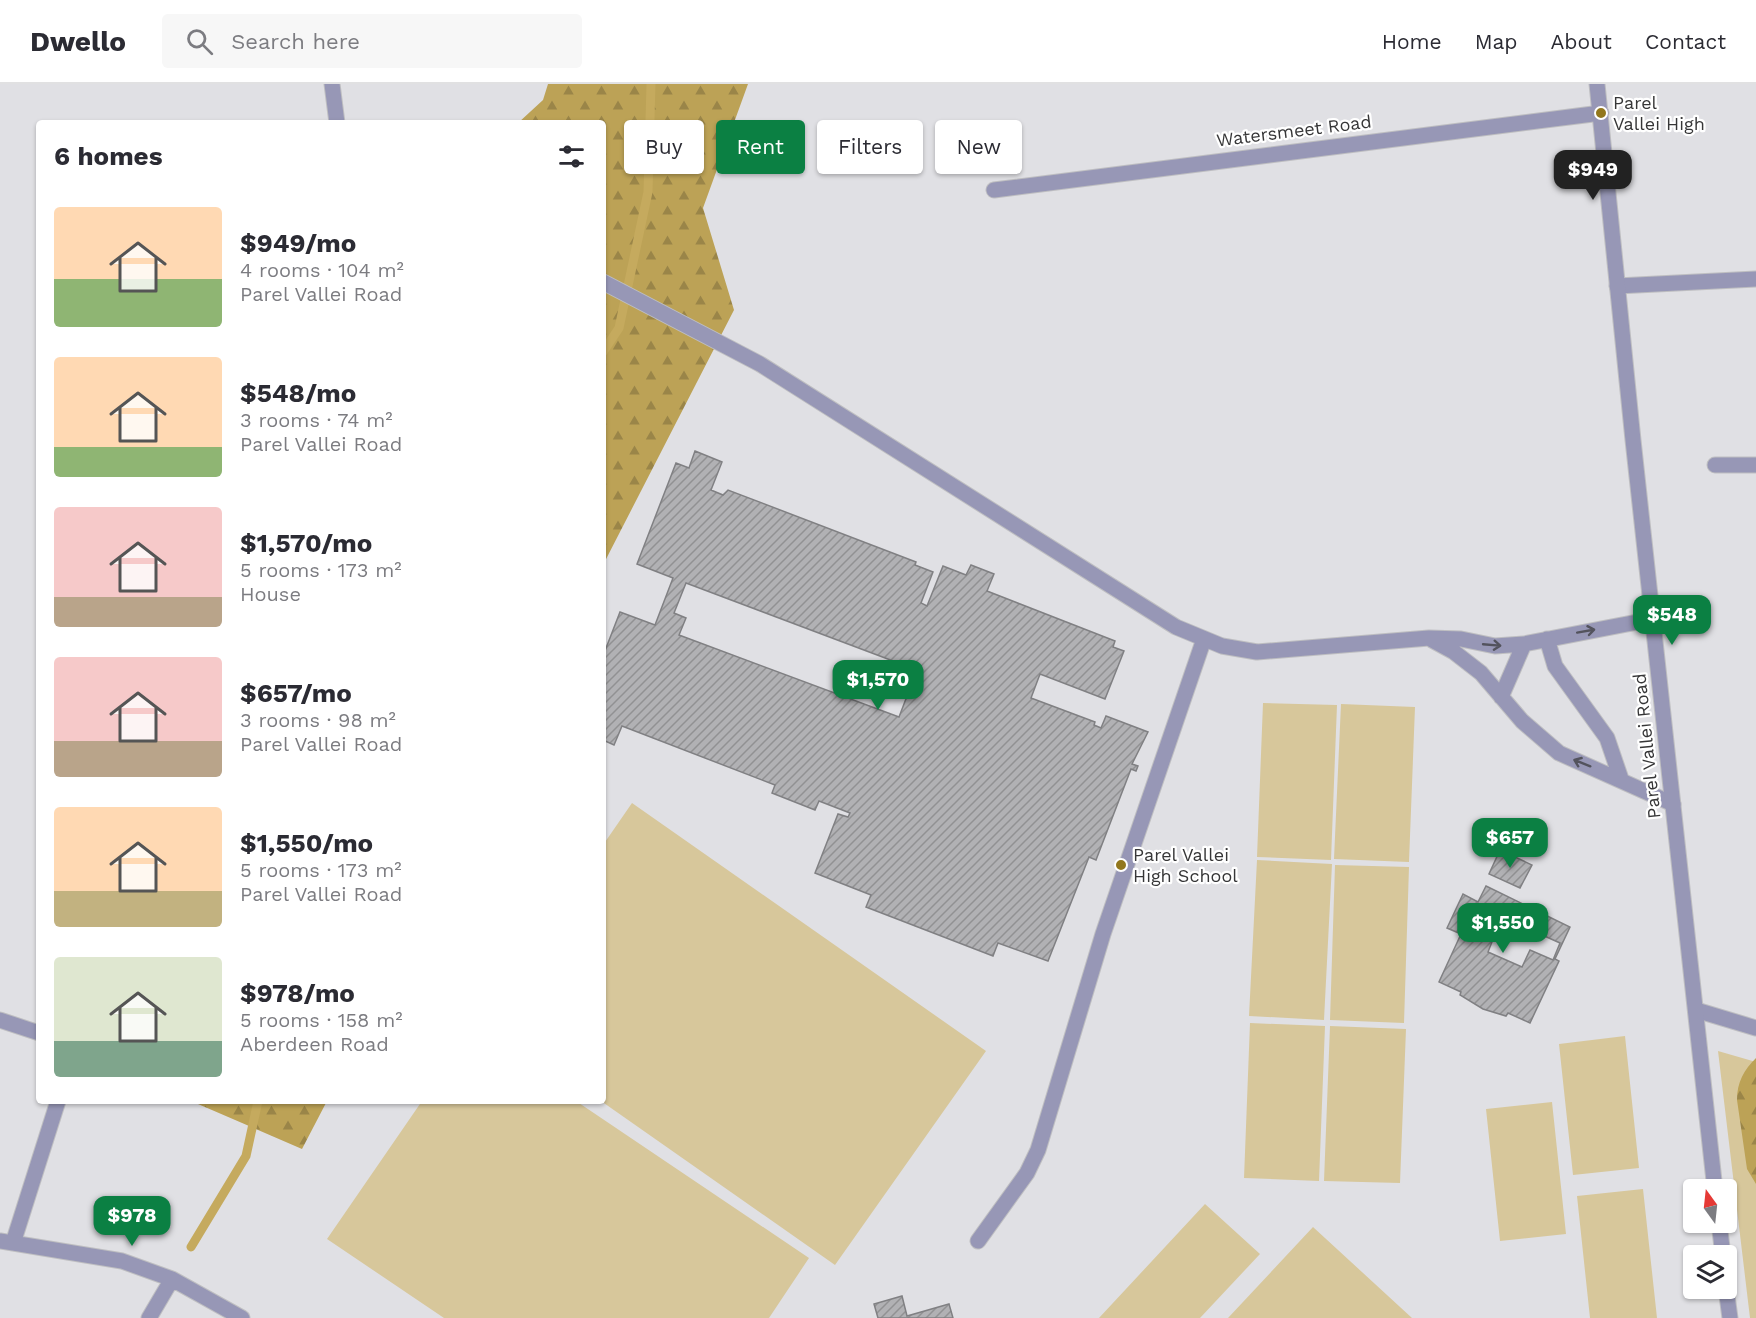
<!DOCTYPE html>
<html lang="en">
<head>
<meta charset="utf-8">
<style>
	body { margin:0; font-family:"Work Sans",sans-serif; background:#f7f7f7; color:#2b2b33; height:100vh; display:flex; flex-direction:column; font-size:22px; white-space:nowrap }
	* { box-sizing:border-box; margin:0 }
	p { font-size:20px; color:#7c7c81 }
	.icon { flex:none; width:33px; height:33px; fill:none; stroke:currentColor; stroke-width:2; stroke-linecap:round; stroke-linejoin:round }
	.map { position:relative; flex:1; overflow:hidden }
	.details { position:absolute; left:36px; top:36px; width:570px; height:984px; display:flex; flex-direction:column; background:#fff; border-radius:6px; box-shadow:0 2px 4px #0004 }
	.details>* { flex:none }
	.hud { position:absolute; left:624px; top:36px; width:570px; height:54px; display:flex; gap:12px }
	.needle { width:39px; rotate:345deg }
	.tools { position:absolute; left:1683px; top:1095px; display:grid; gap:12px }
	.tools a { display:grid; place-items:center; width:54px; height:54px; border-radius:6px; background:#fff; box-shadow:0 2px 4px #0004; font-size:30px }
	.price { position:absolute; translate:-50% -51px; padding:0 14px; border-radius:12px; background:#0b8043; color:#fff; font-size:20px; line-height:39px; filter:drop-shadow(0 2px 3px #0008) }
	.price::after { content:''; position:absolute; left:50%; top:36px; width:18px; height:14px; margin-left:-9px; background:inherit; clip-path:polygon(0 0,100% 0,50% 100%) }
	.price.active { background:#222; color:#fff }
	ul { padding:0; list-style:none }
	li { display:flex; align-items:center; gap:18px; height:150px; padding:0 18px }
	li span { display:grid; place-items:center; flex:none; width:168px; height:120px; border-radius:6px; color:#555 }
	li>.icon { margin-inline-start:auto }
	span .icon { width:72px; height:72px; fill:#fffc; stroke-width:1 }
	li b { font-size:26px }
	h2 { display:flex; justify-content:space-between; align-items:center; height:72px; padding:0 18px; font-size:26px }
	.tag { padding:0 21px; border-radius:6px; background:#fff; box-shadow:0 2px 4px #0004; font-size:21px; line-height:54px }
	.tag.active { background:#0b8043; color:#fff }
	header { display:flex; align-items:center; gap:36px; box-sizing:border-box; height:84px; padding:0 30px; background:#fff; border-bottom:2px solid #e1e1e2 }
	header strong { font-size:28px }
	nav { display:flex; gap:33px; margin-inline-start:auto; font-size:21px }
	.search { width:420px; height:54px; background:#f7f7f7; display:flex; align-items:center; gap:15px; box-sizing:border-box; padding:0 21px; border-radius:6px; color:#7c7c81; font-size:22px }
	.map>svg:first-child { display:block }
	.green { fill:#d7c79b }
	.forest { fill:url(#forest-firs) }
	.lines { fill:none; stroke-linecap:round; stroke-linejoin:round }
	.stream { stroke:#c5aa5e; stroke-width:9 }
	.building { fill:url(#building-hatch); stroke:#808083; stroke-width:1.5; fill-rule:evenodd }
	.service-casing { stroke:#bebec1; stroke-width:17 }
	.minor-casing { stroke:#bebec1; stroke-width:17 }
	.tertiary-casing { stroke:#bebec1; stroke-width:17 }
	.service { stroke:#9797b6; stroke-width:15 }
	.minor { stroke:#9797b6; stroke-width:15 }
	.tertiary { stroke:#9797b6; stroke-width:15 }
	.oneway { stroke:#53535d }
	.poi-dot { fill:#92771d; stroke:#fff; stroke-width:2 }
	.labels { text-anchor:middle; stroke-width:4.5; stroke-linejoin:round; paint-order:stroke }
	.poi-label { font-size:18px; fill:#363637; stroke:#fff; text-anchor:start }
	.street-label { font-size:18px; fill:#363637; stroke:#fff }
</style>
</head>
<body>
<header>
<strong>Dwello</strong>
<div class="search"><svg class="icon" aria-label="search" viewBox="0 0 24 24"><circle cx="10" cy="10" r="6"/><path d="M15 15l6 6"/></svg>Search here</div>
<nav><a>Home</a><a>Map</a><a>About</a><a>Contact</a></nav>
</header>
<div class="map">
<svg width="1756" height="1234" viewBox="0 0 1756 1234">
	<defs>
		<pattern id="forest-firs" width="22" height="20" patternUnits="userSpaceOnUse" patternTransform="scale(1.5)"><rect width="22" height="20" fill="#bca256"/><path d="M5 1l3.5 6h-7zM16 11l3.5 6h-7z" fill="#9a8548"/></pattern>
		<pattern id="building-hatch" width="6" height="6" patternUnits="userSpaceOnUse" patternTransform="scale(1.5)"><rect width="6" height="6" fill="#b1b1b4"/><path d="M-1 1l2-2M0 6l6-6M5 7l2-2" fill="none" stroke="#919193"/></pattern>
	</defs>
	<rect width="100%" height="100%" fill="#e0e0e4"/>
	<path class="green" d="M1263 619 1337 621 1331 776 1257 773Z
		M1341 620 1415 623 1409 778 1334 775Z
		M632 719 986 967 835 1181 601 1017H603V761Z
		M1257 776 1332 780 1324 936 1249 932Z
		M1335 781 1409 783 1404 939 1330 936Z
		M1250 939 1325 942 1319 1097 1244 1094Z
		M1330 942 1406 945 1400 1099 1324 1097Z
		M1625 952 1639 1084 1573 1091 1559 960Z
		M1718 967 1756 978V1234H1750Z
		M422 1017H576L809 1174 769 1234H444L327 1155Z
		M1552 1018 1566 1150 1500 1157 1486 1025Z
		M1643 1105 1657 1234H1590L1577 1112Z
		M1205 1120 1260 1170 1200 1234H1099Z
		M1313 1143 1412 1234H1228Z"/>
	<path class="forest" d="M548 0H748L703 124 734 226 603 481V39H518L543 16Z
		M1756 974V1100L1747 1085 1737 1016C1737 998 1744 986 1756 974Z
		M191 1017H327L302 1065Z"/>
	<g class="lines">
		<path class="stream" d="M603 268 619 244 648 108 651 0
			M191 1163 246 1072 258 1017"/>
	</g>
	<path class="building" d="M695 367 722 378 711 406 723 411 728 406 916 478 915 481 933 488 921 519 927 522 943 482 966 491 971 481 994 490 987 507 1115 557 1113 563 1124 567 1105 615 1040 590 1031 614 1095 638 1094 641 1101 644 1106 632 1148 648 1132 680 1138 682 1136 687 1131 685 1096 776 1089 773 1048 877 998 859 993 872 866 823 871 811 815 789 838 730 848 733 850 729 819 717 815 726 772 709 775 701 622 642 614 661 603 656V572L620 528 655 541 673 494 637 480 676 379 689 384ZM686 499 917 586 899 633 679 551 686 534 674 529Z
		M1500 766 1532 781 1520 804 1489 790Z
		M1486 802 1570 843 1555 875 1559 877 1530 939 1508 929 1506 932 1483 925 1460 911 1461 908 1439 898 1461 850 1447 844 1463 810 1478 818ZM1475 821 1560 859 1553 876 1530 866 1522 883 1488 868 1492 858 1464 846Z
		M902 1212 907 1232 949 1220 953 1234H878L874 1220Z"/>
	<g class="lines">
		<defs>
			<path id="service" d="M603 198 760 280 1176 543 1222 562 1257 568 1429 554 1461 555 1495 562 1524 560
				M1547 555 1555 582 1607 654 1621 695
				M1432 556 1454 568 1481 589 1522 637 1559 669 1673 720
				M1501 613 1524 560 1653 535
				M978 1157 1027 1089 1038 1066 1103 850 1204 555"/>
			<path id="minor" d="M332 0 337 39
				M994 106 1601 29
				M1617 202 1756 195
				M1715 381H1756
				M1696 926 1756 944
				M0 936 39 949
				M0 1157 122 1177 172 1195 242 1234
				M13 1159 58 1017
				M149 1234 172 1195"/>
			<path id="tertiary" d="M1597 0 1633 356 1715 1106
				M1719 1138 1723 1172
				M1726 1204 1730 1234"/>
		</defs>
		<use href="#service" class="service-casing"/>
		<use href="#minor" class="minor-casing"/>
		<use href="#tertiary" class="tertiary-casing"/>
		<use href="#service" class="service"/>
		<use href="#minor" class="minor"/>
		<use href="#tertiary" class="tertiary"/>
	</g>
	<defs><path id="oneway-shaft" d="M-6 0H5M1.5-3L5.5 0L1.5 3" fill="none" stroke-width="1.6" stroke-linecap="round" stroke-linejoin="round" transform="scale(1.5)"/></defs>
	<g class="oneway">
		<use href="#oneway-shaft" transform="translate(1586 547) rotate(-10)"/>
		<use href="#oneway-shaft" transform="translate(1492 561) rotate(5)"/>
		<use href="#oneway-shaft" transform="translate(1582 679) rotate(-158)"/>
	</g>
	<g class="poi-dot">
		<circle cx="1601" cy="29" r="6"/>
		<circle cx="1121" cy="781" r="6"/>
	</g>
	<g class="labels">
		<g class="poi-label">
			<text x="1613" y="25">Parel<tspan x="1613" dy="21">Vallei High</tspan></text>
			<text x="1133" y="777">Parel Vallei<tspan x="1133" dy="21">High School</tspan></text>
		</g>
		<g class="street-label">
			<text transform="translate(1294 47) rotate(-7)" y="6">Watersmeet Road</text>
			<text transform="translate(1647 662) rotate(-96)" y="6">Parel Vallei Road</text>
		</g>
	</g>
</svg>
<div class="tools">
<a><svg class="needle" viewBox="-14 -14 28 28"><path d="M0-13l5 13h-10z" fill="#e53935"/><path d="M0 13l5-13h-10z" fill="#7c7c81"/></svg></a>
<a><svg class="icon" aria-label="layers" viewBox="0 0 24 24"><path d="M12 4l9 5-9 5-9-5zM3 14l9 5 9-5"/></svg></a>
</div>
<b class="price active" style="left:1593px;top:117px">$949</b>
<b class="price" style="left:1672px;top:562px">$548</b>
<b class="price" style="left:878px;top:627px">$1,570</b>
<b class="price" style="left:1510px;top:785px">$657</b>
<b class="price" style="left:1503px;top:870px">$1,550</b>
<b class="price" style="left:132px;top:1163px">$978</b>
<div class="hud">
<a class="tag">Buy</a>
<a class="tag active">Rent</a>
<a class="tag">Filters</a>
<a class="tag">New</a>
</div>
<section class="details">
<h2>6 homes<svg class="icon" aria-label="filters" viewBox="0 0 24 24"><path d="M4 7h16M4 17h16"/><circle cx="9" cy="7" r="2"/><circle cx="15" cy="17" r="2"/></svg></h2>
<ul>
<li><span style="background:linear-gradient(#ffd9b3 60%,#8fb573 0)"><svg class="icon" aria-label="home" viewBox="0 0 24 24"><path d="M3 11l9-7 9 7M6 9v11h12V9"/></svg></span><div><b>$949/mo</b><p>4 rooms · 104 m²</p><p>Parel Vallei Road</p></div></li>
<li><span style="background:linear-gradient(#ffd9b3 75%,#8fb573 0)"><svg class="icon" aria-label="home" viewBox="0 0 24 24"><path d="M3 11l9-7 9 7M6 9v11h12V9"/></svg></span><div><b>$548/mo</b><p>3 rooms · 74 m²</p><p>Parel Vallei Road</p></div></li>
<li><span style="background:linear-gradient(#f6c9c9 75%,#b9a48a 0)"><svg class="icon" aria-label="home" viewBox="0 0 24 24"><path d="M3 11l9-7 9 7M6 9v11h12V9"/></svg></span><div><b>$1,570/mo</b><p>5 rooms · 173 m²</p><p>House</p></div></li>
<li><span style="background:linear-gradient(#f6c9c9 70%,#b9a48a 0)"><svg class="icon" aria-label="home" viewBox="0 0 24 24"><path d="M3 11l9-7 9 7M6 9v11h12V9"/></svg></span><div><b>$657/mo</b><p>3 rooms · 98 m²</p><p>Parel Vallei Road</p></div></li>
<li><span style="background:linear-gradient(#ffd9b3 70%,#c2b280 0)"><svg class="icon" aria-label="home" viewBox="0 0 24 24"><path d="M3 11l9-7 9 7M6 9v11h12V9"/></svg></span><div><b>$1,550/mo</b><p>5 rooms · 173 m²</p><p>Parel Vallei Road</p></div></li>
<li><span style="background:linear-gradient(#dfe7d0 70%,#7fa58c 0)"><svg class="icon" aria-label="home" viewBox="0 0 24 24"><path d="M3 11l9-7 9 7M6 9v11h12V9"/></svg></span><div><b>$978/mo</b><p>5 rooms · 158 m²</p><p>Aberdeen Road</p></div></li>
</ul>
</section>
</div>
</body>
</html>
